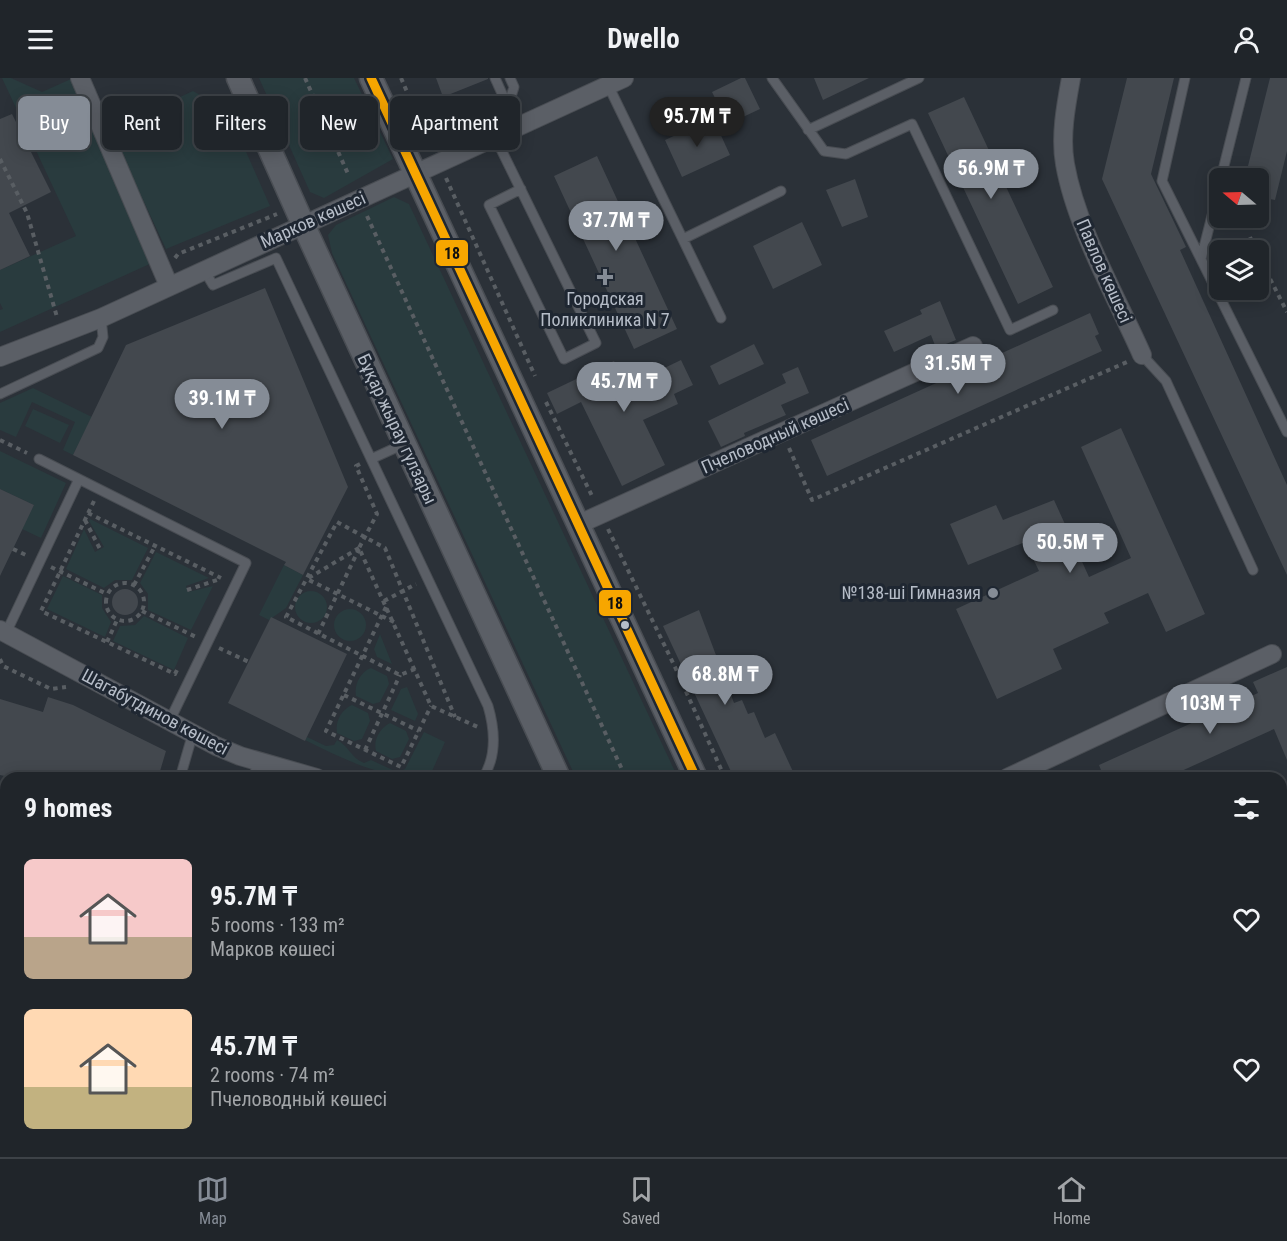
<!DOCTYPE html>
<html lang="en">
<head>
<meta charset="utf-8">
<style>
	body { margin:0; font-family:"Roboto Condensed",sans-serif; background:#282d32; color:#f1f3f6; height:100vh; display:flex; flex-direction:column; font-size:22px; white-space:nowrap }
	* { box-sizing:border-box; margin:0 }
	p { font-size:20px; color:#a2a5a8 }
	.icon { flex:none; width:33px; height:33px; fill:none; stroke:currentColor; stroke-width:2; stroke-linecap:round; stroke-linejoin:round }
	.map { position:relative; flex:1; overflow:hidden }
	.drawer { position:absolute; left:0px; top:694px; width:1287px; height:386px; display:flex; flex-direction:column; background:#20252a; border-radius:18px 18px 0 0; box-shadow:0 3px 15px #0003,0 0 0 2px #3d4247 }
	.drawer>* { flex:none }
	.hud { position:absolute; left:18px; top:18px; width:600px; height:54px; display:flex; gap:12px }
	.needle { width:39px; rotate:289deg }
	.tools { position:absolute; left:1209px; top:90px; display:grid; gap:12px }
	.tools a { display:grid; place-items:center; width:60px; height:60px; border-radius:9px; background:#20252a; box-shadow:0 3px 15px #0003,0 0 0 2px #3d4247; font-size:30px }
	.price { position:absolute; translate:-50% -51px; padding:0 14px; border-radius:21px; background:#858c96; color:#fff; font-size:20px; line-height:39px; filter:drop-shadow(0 2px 3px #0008) }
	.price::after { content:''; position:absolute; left:50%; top:36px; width:18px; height:14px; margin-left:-9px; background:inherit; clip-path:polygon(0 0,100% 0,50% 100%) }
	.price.on { background:#222; color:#fff }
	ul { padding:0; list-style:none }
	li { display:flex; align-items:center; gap:18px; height:150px; padding:0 24px }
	li span { display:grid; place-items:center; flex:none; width:168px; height:120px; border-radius:9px; color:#555 }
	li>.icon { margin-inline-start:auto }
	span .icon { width:72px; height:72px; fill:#fffc; stroke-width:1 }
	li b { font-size:26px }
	h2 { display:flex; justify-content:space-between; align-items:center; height:72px; padding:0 24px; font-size:26px }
	.pill { padding:0 21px; border-radius:9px; background:#20252a; box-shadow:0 3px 15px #0003,0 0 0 2px #3d4247; font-size:21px; line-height:54px }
	.pill.on { background:#858c96; color:#fff }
	header { display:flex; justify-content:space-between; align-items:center; height:78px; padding:0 24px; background:#20252a; font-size:27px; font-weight:700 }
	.tabs { display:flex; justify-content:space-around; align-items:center; height:84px; border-top:2px solid #3d4247; background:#20252a; font-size:16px; color:#a2a5a8 }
	.tabs a { display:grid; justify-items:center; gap:3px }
	.tabs .on { color:#858c96 }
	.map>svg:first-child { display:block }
	.green { fill:#293b3e }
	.building { fill:#43484e }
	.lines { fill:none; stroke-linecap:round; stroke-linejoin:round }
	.service-casing { stroke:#494d53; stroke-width:11 }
	.minor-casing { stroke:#494d53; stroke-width:20 }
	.tertiary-casing { stroke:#494d53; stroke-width:25 }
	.path { stroke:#595e63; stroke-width:4; stroke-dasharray:4.5 4.5; stroke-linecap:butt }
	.service { stroke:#5b5f66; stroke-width:9 }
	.minor { stroke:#5b5f66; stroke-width:18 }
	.tertiary { stroke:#5b5f66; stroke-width:22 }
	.bus-1-casing { stroke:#1f2732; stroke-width:14 }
	.bus-1 { stroke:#f7a600; stroke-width:9 }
	.poi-dot { fill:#858c96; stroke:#1f2732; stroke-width:2 }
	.bus-dot { fill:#b6bdc8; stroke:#1f2732; stroke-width:2 }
	.labels { text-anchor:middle; stroke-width:6; stroke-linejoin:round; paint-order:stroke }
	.street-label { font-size:18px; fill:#b6bdc8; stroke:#1f2732 }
	.poi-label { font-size:18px; fill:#b6bdc8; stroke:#1f2732 }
	.line-badge { stroke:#1f2732; stroke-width:2 }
	.pale-badge-label { font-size:16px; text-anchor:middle; font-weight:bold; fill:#111 }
</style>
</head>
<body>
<header><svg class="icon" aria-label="menu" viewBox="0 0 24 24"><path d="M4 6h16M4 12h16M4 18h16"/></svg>Dwello<svg class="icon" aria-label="person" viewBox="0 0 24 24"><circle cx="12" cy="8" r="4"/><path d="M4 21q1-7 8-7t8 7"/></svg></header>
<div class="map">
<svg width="1287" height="1079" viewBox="0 0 1287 1079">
	<rect width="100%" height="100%" fill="#2b3138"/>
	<path class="green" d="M2 0H11L42 14 71 1 154 184 0 254V232L3 231 0 225V192L76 158Z
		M259 0H354L393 81 324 120 310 114Z
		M193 13 228 33 270 128 166 171 115 62 119 47Z
		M394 119 409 126 678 700H576L332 175 328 157 336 147Z
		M33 310 92 339 73 377 63 372 75 344 32 324 16 359 0 352V325Z
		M33 331 69 347 60 365 25 348Z
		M0 373 66 405 41 460 22 451 34 427 0 411Z
		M90 441 148 470 132 502H115L104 510 66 491 84 451 95 474 104 469 89 443Z
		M156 474 209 500 186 508 188 514 213 508 191 552 148 532V516L140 505Z
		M284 487 303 497 286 530 269 542 259 537Z
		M63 498 102 517V530L111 544 105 559 47 531Z
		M295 529a16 16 0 1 1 32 0a16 16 0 1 1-32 0Z
		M334 547a16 16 0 1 1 32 0a16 16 0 1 1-32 0Z
		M144 538 188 560 174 592 113 563 120 548 135 547Z
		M380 556 392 586 377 579 374 571Z
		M371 590 387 598 389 606 380 624 373 626 356 618C354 607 360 594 371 590Z
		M407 609 418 636 415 643 391 632 401 611Z
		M352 627 368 635 370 643 362 661 354 663 337 655C335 644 341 632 352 627Z
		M390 645 406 653 409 661 400 679 392 681 376 673C373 662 380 650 390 645Z
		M424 654 445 664 429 700C383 701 345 682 305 662L307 659 326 668 334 667 337 662C349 668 351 680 364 685L371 682 397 694 405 691Z
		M761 1074H849L851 1079H761Z"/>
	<path class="building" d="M436 0H488V1L443 19Z
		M741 0H745L760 31 728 46 712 14Z
		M814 0H869L823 22Z
		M1127 0H1174L1151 96 1186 169 1180 172 1287 407V497L1102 101Z
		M1270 0H1287V73L1275 122 1258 119V100H1245Z
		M964 19 1053 209 1018 226 928 35Z
		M12 36 51 114 9 135 30 178 0 192V41Z
		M713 40 730 77 682 99 665 62Z
		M597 78 677 251 634 271 554 98Z
		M855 101 868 139 842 149 826 112Z
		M802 144 822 187 773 211 753 168Z
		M265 210 348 409 303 497 284 487 286 484 73 377 126 267Z
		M940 223 956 262 936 270 931 257 894 274 884 253 922 236 920 232Z
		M1090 235 1099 256 1095 258 1102 273 827 398 811 362Z
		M754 266 764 286 719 307 710 288Z
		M681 282 693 307 674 316 678 326 643 342 665 387 622 408 581 324 557 336 547 315 614 283 627 308Z
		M798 289 809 315 781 327 786 337 744 355 745 358 721 369 708 343 786 305 782 296Z
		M1121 350 1205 536 1166 554 1148 515 1104 535 1109 545 1053 571 1062 591 997 621 956 531 1039 493 1025 464 968 487 950 446 996 427 1003 442 1054 422 1089 499 1131 480 1081 369Z
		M0 411 34 427 0 498Z
		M112 524a13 13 0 1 1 26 0a13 13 0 1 1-26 0Z
		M699 532 734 625 742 622 748 636 754 634 765 660 775 655 796 700H734L663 548Z
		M271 539 347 576 305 663 228 625Z
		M1287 589V682L1274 651 1166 700H1104L1099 687 1258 615 1253 604Z
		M48 619 73 627 166 673 158 700H14L0 697V621L43 634Z"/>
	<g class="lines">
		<defs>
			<path id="service" d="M495 0 517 49
				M772 0 824 73 846 76 912 46 1010 252 1053 232
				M1185 0 1162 103 1287 354
				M608 7 721 240
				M508 28 514 9 510 0
				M808 52 919 0
				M495 59 596 265 564 281 489 127 521 111
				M1221 100 1246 0
				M683 161 781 113
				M1201 181 1220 106
				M204 192 213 207 276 180 488 628C495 652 497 678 483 700
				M1142 277 1166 303 1253 492
				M0 316 98 270 103 259 101 240
				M39 381 246 485 170 642
				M371 381 404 366
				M6 555 79 401
				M180 700 193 655
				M253 700 259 683
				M0 711 6 713
				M1281 746 1287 743
				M0 856 6 837
				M1281 990 1287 1003
				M862 1074 864 1079
				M244 1079 245 1074
				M1097 1079 1108 1074"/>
			<path id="minor" d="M80 0 169 208
				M1071 0C1066 27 1060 59 1065 86 1076 149 1116 218 1142 277
				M0 279 101 240 624 0
				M577 447 973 268
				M0 552 216 668 240 678 317 700
				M1007 700 1272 576
				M0 1043 6 1045
				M83 1074 97 1079
				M1284 1079 1287 1077"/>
			<path id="tertiary" d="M238 0 303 146 559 700
				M371 0 696 700
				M717 1074V1079
				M742 1079 743 1074"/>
		</defs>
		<use href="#service" class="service-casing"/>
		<use href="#minor" class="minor-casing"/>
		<use href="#tertiary" class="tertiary-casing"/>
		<path class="path" d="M305 0 349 98
			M401 0 431 69
			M0 81 27 135 57 239
			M446 100 535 298
			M367 138 626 700
			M1250 159 1256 172
			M1258 177 1287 234
			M175 180 178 176 277 136
			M546 324 593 420
			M0 362 27 375
			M789 370 812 422 1127 284
			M360 386 356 388 377 436 359 470 431 628 480 650
			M94 423 41 533 175 596 177 592
			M88 435 221 500
			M85 442 100 471
			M608 451 675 589 725 700
			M359 470 307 501 394 544
			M13 471 28 478
			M51 489 107 516
			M106 524a19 19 0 1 1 38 0a19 19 0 1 1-38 0Z
			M134 507 155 468
			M187 512 220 501
			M384 523 416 506
			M386 529 326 653 401 689 431 628
			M142 533 196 559
			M318 556 359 471
			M107 564 117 542
			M219 570 249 584
			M0 581 3 588 51 611 66 609
			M415 591 400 597 286 539 337 444 385 470 455 639
			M344 617 419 653
			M365 672 400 597
			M0 768 6 774
			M0 912H1
			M0 1002 6 1003
			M0 1071 6 1073
			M9 1074 24 1079
			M679 1074 680 1079"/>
		<use href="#service" class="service"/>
		<use href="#minor" class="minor"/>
		<use href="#tertiary" class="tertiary"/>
		<defs>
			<path id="bus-1" d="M371 0 696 700"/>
		</defs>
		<use href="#bus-1" class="bus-1-casing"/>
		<use href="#bus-1" class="bus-1"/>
	</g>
	<g class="poi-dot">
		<path d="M602 190h6v6h6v6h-6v6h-6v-6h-6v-6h6z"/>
		<circle cx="993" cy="515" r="6"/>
	</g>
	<circle class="bus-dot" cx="625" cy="547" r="5"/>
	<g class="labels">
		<g class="street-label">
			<text transform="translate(313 142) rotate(-24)" y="6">Марков көшесі</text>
			<text transform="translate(1104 193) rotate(66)" y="6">Павлов көшесі</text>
			<text transform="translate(397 351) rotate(65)" y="6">Бұқар жырау гүлзары</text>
			<text transform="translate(775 358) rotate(-24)" y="6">Пчеловодный көшесі</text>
			<text transform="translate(155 634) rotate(28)" y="6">Шагабутдинов көшесі</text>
		</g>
		<g class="poi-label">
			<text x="605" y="227">Городская<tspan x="605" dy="21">Поликлиника N 7</tspan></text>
			<text x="981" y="521" text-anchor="end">№138-ші Гимназия</text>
		</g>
	</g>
	<g class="line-badge">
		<rect x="435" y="161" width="34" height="28" rx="6" fill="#f7a600"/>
		<rect x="598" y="511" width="34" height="28" rx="6" fill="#f7a600"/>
	</g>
	<g class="pale-badge-label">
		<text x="452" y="181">18</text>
		<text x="615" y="531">18</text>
	</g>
</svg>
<div class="tools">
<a><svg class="needle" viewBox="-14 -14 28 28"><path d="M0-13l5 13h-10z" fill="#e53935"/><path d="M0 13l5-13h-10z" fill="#a2a5a8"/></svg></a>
<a><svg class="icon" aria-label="layers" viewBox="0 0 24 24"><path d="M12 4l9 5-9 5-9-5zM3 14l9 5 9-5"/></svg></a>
</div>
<b class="price on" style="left:697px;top:70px">95.7M ₸</b>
<b class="price" style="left:991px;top:122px">56.9M ₸</b>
<b class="price" style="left:616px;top:174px">37.7M ₸</b>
<b class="price" style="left:958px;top:317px">31.5M ₸</b>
<b class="price" style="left:624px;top:335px">45.7M ₸</b>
<b class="price" style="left:222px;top:352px">39.1M ₸</b>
<b class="price" style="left:1070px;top:496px">50.5M ₸</b>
<b class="price" style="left:725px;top:628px">68.8M ₸</b>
<b class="price" style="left:1210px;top:657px">103M ₸</b>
<div class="hud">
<a class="pill on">Buy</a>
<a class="pill">Rent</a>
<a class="pill">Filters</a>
<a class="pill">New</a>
<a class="pill">Apartment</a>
</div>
<section class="drawer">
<h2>9 homes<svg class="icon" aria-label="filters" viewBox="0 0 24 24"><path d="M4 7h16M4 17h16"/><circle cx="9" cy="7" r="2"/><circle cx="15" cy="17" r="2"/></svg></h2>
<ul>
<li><span style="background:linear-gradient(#f6c9c9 65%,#b9a48a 0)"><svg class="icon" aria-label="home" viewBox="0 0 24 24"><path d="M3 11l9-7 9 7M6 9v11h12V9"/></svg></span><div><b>95.7M ₸</b><p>5 rooms · 133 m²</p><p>Марков көшесі</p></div><svg class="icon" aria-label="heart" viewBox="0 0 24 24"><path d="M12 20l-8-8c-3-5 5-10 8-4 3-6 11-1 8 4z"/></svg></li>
<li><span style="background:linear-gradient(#ffd9b3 65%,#c2b280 0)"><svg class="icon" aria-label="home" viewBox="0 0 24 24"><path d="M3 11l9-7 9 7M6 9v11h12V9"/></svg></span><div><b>45.7M ₸</b><p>2 rooms · 74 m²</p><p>Пчеловодный көшесі</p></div><svg class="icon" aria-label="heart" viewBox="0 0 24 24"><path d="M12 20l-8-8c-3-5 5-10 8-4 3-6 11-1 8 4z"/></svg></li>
</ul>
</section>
</div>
<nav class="tabs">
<a class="on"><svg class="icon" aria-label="map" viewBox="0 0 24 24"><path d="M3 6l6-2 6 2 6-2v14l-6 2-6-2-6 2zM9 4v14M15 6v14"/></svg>Map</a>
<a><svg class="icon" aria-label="saved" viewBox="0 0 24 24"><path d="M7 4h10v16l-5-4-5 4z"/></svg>Saved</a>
<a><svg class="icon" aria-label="home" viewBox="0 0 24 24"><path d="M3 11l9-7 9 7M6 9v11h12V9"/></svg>Home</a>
</nav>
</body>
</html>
